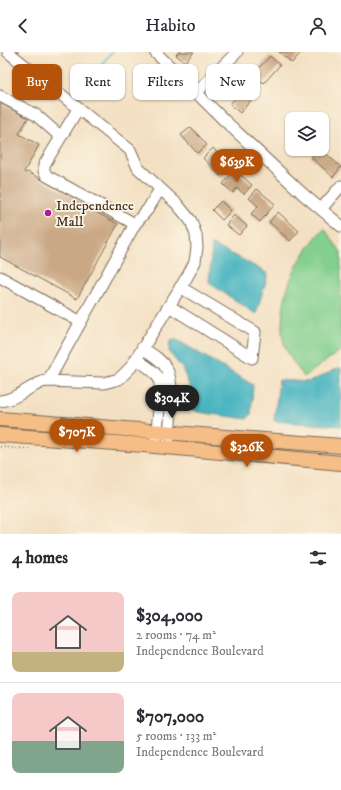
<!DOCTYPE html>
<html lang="en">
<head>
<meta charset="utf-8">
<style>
	body { margin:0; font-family:"IM FELL DW Pica",serif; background:#f7f7f7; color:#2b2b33; height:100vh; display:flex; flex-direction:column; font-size:15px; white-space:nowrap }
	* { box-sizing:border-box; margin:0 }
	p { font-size:13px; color:#7c7c81 }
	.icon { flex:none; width:22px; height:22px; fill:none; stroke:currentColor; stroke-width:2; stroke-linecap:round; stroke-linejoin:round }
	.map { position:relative; height:482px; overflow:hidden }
	.panel { display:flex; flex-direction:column; background:#fff; flex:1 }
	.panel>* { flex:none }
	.banner { position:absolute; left:12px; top:12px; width:317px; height:36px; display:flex; gap:8px }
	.fabs { position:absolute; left:285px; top:60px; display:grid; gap:8px }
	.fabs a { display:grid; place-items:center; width:44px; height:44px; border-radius:8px; background:#fff; box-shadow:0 1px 3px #0004; font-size:20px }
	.price { position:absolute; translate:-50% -34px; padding:0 9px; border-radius:14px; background:#b45309; color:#fff; font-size:13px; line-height:26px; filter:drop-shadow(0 1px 2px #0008) }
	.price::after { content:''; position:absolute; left:50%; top:24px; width:12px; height:9px; margin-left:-6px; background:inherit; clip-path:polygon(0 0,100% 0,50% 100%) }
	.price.current { background:#222; color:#fff }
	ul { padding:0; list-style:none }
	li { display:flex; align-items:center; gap:12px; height:100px; padding:0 12px }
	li+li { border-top:1px solid #e1e1e2 }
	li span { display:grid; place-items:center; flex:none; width:112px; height:80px; border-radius:8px; color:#555 }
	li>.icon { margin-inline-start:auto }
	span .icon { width:48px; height:48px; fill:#fffc; stroke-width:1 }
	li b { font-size:17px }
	h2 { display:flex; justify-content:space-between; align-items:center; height:48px; padding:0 12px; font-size:17px }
	.chip { padding:0 14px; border-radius:8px; background:#fff; box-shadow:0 1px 3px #0004; font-size:14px; line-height:36px }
	.chip.current { background:#b45309; color:#fff }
	header { display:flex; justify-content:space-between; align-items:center; height:52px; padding:0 12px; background:#fff; font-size:18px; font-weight:600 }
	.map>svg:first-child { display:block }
	.green { fill:#82cf8e; stroke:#5e7c56 }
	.water { fill:#45b3c0; stroke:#406e6f }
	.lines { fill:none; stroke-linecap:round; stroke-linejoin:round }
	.stream { stroke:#45b3c0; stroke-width:2.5 }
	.building { fill:#caa885 }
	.minor-casing { stroke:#7b6a57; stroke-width:13 }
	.major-casing { stroke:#7b6a57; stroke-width:16 }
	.path { stroke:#7b6a57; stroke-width:1.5; stroke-dasharray:1 3; stroke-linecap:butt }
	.minor { stroke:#fff; stroke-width:11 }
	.major { stroke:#f6be87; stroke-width:14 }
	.poi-dot { fill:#b5179e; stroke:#fcf5e5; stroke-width:1.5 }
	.labels { text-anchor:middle; stroke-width:3.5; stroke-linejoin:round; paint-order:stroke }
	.poi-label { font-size:14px; fill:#3b2a1e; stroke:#fcf5e5; text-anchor:start }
</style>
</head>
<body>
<header><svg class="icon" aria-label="back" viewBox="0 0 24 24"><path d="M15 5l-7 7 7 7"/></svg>Habito<svg class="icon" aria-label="person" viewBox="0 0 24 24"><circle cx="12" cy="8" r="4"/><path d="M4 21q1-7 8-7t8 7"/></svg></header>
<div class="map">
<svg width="341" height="482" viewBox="0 0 341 482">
	<rect width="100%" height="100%" fill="#fcf5e5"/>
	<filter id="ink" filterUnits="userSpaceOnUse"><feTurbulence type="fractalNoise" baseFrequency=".025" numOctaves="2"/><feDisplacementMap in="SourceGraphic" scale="8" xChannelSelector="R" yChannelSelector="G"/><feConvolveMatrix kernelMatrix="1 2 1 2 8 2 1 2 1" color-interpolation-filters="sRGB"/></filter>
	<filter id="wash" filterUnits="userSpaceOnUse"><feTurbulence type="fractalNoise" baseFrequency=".012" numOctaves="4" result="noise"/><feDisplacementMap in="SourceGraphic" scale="16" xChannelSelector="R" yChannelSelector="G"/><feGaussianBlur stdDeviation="0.9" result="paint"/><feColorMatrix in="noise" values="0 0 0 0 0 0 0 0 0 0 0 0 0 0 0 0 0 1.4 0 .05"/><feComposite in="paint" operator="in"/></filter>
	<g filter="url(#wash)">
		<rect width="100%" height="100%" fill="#f3e0c2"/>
		<path class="green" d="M324 176 341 200V298L304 325C297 315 287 303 284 291 281 281 282 270 283 260 286 227 302 201 324 176Z"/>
		<path class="water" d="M212 193 238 205 268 222 256 262 209 231Z
			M170 288H177L253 333 251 363 247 367 198 360 189 356V333L182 316 169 300Z
			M339 316H341V374L274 369 279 328 309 330Z"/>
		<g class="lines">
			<path class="stream" d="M80 37 112 0"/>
		</g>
		<g id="blocks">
			<path class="building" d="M179 0H194L185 10 176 3Z
				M279 0H301L292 11Z
				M270 4 280 13 264 31 252 23Z
				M248 31 258 40 240 61 230 52Z
				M0 51 28 66 19 82 39 93 24 120 26 121 28 120 75 146V149L118 172 77 247 0 205Z
				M191 75 207 93 197 101 181 83Z
				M213 96 230 114 220 124 203 106Z
				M318 97H321L341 115 333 125 311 105Z
				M235 118 252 133 244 142 237 136 233 141 223 132Z
				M257 137 275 152 260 170 251 162 258 154 249 146Z
				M221 149 231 159 222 168 212 158Z
				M278 160 299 179 290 189 269 170Z
				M234 163 247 174 239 183 226 173Z"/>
		</g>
	</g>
	<g filter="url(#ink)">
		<use href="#blocks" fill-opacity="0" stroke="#7b6a57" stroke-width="1"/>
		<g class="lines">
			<defs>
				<path id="minor" d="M155 0 224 68 304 143 341 174
					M196 41 237 0
					M0 44 36 63 61 85
					M78 57 44 113V119L47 124 135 172
					M321 157 341 134
					M0 225 81 270
					M169 254 252 306 255 280 180 235
					M142 296C151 302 161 307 166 316 176 332 169 375 168 395
					M136 307C143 312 153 317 158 325 163 332 157 375 156 387
					M48 329 135 172 148 157 160 137
					M0 349C16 348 29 334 45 329L104 331 119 327 131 315 187 225 195 210 197 195 196 183 191 169 177 152 138 116 130 98 8 0"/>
				<path id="major" d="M0 367 341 394
					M0 383 144 393 341 411"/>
			</defs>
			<use href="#minor" class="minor-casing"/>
			<use href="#major" class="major-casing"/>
			<path class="path" d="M0 395 30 397"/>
			<use href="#minor" class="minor"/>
			<use href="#major" class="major"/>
		</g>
	</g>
	<circle class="poi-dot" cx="48" cy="161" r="4"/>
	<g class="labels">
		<g class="poi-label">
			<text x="56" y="158">Independence<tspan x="56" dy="16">Mall</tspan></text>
		</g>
	</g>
</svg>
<div class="fabs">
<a><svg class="icon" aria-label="layers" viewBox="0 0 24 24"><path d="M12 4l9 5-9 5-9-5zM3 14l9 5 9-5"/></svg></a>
</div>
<b class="price" style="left:237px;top:131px">$639K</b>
<b class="price current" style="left:172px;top:367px">$304K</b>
<b class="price" style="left:77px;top:401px">$707K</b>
<b class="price" style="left:247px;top:416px">$326K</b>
<div class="banner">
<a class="chip current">Buy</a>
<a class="chip">Rent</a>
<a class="chip">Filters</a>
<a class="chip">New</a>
</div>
</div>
<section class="panel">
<h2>4 homes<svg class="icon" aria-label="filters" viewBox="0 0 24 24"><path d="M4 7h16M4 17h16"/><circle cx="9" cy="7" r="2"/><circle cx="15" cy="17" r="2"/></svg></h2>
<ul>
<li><span style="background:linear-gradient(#f6c9c9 75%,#c2b280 0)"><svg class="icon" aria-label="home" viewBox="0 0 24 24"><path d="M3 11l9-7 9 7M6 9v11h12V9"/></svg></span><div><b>$304,000</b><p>2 rooms · 74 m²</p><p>Independence Boulevard</p></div></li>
<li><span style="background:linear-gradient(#f6c9c9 60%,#7fa58c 0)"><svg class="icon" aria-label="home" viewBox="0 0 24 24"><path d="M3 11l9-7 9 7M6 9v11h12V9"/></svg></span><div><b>$707,000</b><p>5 rooms · 133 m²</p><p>Independence Boulevard</p></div></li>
</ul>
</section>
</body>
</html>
